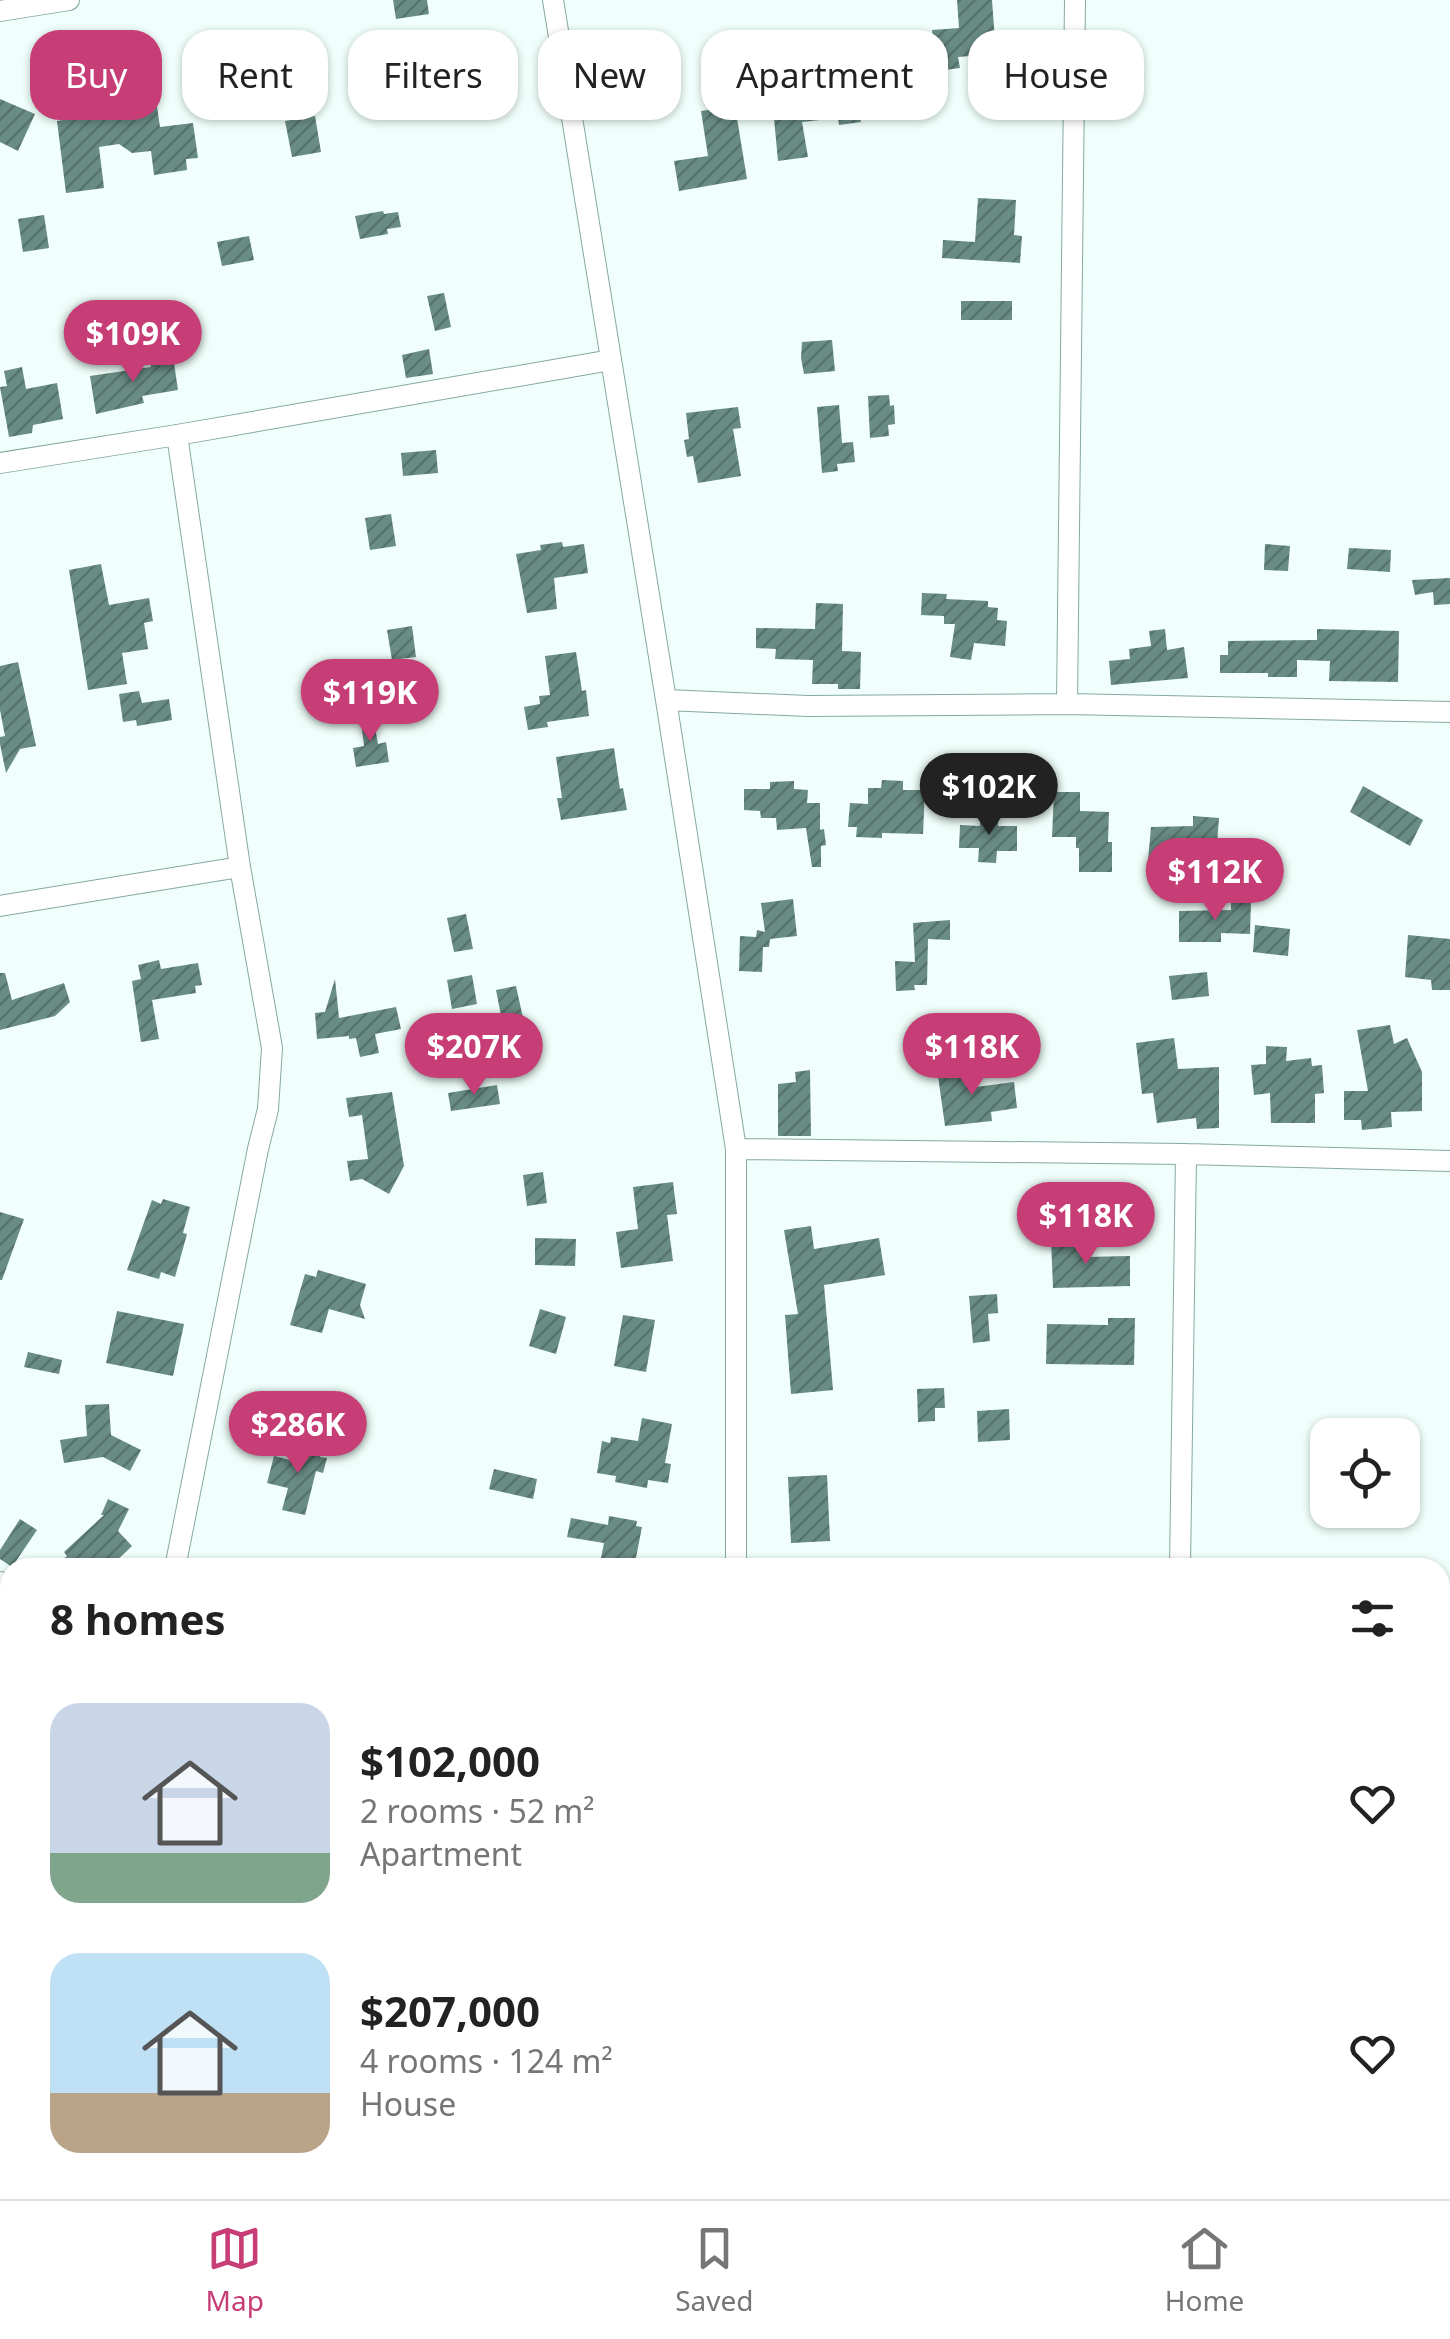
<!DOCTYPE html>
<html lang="en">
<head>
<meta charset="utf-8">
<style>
	body { margin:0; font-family:"Noto Sans",sans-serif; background:#f6f6f6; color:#222; height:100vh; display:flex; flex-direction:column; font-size:38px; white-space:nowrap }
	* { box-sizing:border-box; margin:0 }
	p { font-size:32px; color:#767676 }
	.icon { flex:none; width:55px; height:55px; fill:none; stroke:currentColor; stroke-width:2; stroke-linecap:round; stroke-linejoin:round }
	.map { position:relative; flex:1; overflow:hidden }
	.drawer { position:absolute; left:0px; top:1558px; width:1450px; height:642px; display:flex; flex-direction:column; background:#fff; border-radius:30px 30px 0 0; box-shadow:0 2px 8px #0004 }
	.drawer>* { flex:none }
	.hud { position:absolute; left:30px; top:30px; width:1390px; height:90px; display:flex; gap:20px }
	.fabs { position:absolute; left:1310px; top:1418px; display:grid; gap:20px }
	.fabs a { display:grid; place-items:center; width:110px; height:110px; border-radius:20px; background:#fff; box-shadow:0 2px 8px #0004; font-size:50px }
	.price { position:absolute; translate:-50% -85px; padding:0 22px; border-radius:35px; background:#c73d76; color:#fff; font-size:32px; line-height:65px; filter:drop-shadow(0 2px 5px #0008) }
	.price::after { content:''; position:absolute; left:50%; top:60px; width:30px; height:22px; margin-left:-15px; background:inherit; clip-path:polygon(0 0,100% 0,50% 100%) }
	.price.current { background:#222; color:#fff }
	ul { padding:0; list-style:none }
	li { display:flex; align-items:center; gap:30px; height:250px; padding:0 50px }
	li span { display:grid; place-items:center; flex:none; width:280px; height:200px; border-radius:30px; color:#555 }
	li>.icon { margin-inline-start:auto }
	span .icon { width:120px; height:120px; fill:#fffc; stroke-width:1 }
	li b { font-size:42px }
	h2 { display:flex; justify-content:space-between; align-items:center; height:120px; padding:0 50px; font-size:42px }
	.pill { padding:0 35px; border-radius:30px; background:#fff; box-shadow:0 2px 8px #0004; font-size:35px; line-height:90px }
	.pill.current { background:#c73d76; color:#fff }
	.menu { display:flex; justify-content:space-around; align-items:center; height:140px; border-top:2px solid #e0e0e0; background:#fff; font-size:28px; color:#767676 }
	.menu a { display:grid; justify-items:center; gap:5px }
	.menu .current { color:#c73d76 }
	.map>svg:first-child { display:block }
	.building { fill:url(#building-hatch) }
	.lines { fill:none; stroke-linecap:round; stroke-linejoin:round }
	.minor-casing { stroke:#85a9a1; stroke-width:22 }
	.minor { stroke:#fff; stroke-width:20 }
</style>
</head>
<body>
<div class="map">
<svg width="1450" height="2199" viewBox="0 0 1450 2199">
	<defs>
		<pattern id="building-hatch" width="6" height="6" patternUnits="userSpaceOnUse" patternTransform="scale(2.5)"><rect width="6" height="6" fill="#698c84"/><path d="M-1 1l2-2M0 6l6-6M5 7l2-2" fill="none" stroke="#56736c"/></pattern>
	</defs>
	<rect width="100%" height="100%" fill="#f0fffb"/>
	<path class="building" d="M393 0H427L429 14 396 19Z
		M957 0H992L996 54 958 57 960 68 937 71 932 30 959 28Z
		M121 89 141 108 157 106 160 127 193 123 198 158 186 159 187 170 154 175 151 151 132 153 119 144 99 147 104 188 66 193 57 121 69 119 88 94Z
		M857 90 861 122 839 125 838 118 802 122 808 157 778 161 772 97Z
		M0 99 35 114 18 151 0 142Z
		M735 106 747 179 679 191 674 161 708 156 701 111Z
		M315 116 321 152 292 157 285 121Z
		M978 198 1016 200 1014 235 1022 236 1020 263 942 258 943 240 975 242Z
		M383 211 384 214 398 212 401 227 387 229 388 234 360 239 355 216Z
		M44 215 49 248 23 252 18 219Z
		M249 236 254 260 222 266 217 242Z
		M444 293 451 327 435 331 427 296Z
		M961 301H1012V320H961Z
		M832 340 835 371 804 374 801 358 802 342Z
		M429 349 433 374 406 378 402 355Z
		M173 356 178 390 142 396 144 403 96 414 90 376 151 367 150 359Z
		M22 367 26 389 57 383 63 419 33 425 32 433 9 437 0 387 7 386 4 371Z
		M889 395 890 406 894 405 895 424 888 425 889 436 870 438 868 396Z
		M839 405 842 443 853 442 855 462 837 464 838 471 822 473 817 407Z
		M738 407 741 428 733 429 741 476 698 483 693 456 687 457 684 440 689 439 686 413Z
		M436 450 438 473 403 476 401 453Z
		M391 514 396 546 370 550 365 518Z
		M562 542 563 547 584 544 588 573 554 578 557 609 527 613 516 554 541 550 540 545Z
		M1265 544 1290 546 1288 571 1264 570Z
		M1349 548 1391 550 1390 572 1347 569Z
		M101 564 109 605 149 598 153 621 144 623 148 649 122 653 127 684 88 690 69 570Z
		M1450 578V604L1434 605 1433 592 1415 595 1412 580Z
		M922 593 947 594 946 599 988 601V607L998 608 997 620 1007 621 1005 646 974 643 971 660 950 657 955 624H944V616L921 615Z
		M816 603 843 604 842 651 861 652 860 689H838V684H812L813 660 775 659 776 649 756 648V628L815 629Z
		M412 626 416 657 392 660 387 630Z
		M1165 629 1167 650 1184 647 1188 678 1111 685 1109 661 1130 659 1129 649 1151 646 1149 631Z
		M1317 629 1399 631 1398 682 1329 681 1330 661 1297 660V677H1268V673H1220V655H1228V641L1317 640Z
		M576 652 582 691 586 690 589 716 547 722 548 727 528 730 524 707 540 704 539 696 550 695 545 656Z
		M18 662 36 746 20 749 6 773 0 744V737L5 736 0 710V666Z
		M139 691 142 703 169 699 172 720 137 726 136 720 123 722 119 694Z
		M372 711 378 744 386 742 389 762 356 767 353 748 364 746 360 713Z
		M614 748 620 789 623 788 627 810 561 820 557 798H562L556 757Z
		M882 780 903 781V790H925L923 834 882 833V838L856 837 857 827H848L850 803 868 804V788H881Z
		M794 781V789L808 790 807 803H820V830L824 829 826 845 821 846V867H812L806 828 777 830 776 818H761L760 811 744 810V789H770V782Z
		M1363 786 1423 820 1410 846 1350 812Z
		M1054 792H1080V811L1109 812 1108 842H1112V872H1079V848H1076V837H1052Z
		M980 813 999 814 998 826H1017V851H997L996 863 978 862 979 848H959L960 825 980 826Z
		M1193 816 1219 818 1217 844 1225 845 1222 870 1148 861 1151 827 1193 826Z
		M793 899 797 936 770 939 769 947H763L762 972 739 971 740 936 756 937 757 930 765 932 761 903Z
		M1231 901H1251L1250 934 1221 933V942H1179V911L1231 910Z
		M466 914 473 949 454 952 447 918Z
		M950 920V940L928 939 927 985H914L915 990 896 991 895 961 915 962 913 923Z
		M1255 925 1290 929 1288 956 1253 952Z
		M1408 935 1450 939V990H1432L1431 980 1405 977Z
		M159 960 161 969 198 963 202 985 195 986 196 993 152 1000 159 1039 141 1042 132 981 141 979 138 965Z
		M1207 972 1209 996 1172 1000 1169 976Z
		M0 973H5L12 1000 64 983 70 1002 55 1016 0 1030Z
		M472 975 477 1004 452 1009 447 980Z
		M335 979 339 1018 396 1007 401 1029 375 1034 379 1053 360 1057 356 1038 349 1039V1036L317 1039 315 1013 325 1012Z
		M516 986 525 1027 504 1031 496 990Z
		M1390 1025 1394 1044 1407 1038 1422 1072V1111L1391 1112 1392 1127 1362 1130 1361 1120H1344V1091H1368L1357 1030Z
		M1174 1038 1178 1069 1219 1067V1128L1197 1129 1196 1118 1157 1123 1153 1093 1142 1094 1136 1043Z
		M1266 1046 1287 1047 1286 1061 1311 1058 1312 1066 1322 1065 1324 1093 1315 1094V1123H1271L1270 1093 1254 1095 1251 1065 1266 1064Z
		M965 1065 968 1088 1014 1082 1017 1108 991 1112 992 1121 945 1126 937 1069Z
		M810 1070 811 1136H778V1084L796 1082 795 1072Z
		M497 1085 500 1104 451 1111 448 1093Z
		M392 1092 404 1166 389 1194 362 1179 350 1181 347 1161 368 1159 362 1115 349 1117 346 1098Z
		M543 1172 547 1203 527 1206 523 1175Z
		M673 1182 677 1214 667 1215 673 1261 621 1268 616 1232 638 1229 633 1187Z
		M163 1199 190 1207 183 1233 187 1234 175 1277 161 1272 159 1279 127 1270 152 1200 161 1204Z
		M0 1212 24 1219 2 1280H0Z
		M811 1226 814 1249 879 1238 885 1275 824 1285 833 1390 791 1394 785 1315 798 1314 784 1230Z
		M1083 1237 1084 1257 1130 1256V1286L1053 1288 1051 1239Z
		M535 1238 576 1239 575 1266 535 1265Z
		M318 1270 366 1284 360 1305 365 1319 329 1309 322 1333 290 1325 305 1274 316 1277Z
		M997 1294 998 1313 988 1314 990 1341 973 1343 969 1296Z
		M540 1309 566 1317 556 1354 529 1346Z
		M117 1311 184 1324 173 1376 106 1363Z
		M623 1315 655 1320 646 1372 614 1366Z
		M1108 1318H1135L1134 1365 1046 1364 1047 1324 1108 1325Z
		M28 1352 62 1360 59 1374 24 1367Z
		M944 1388 945 1408H935V1421L918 1422 917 1389Z
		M109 1404 111 1435 141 1450 130 1471 103 1457 64 1463 60 1440 87 1436 85 1405Z
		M1009 1409 1010 1440 978 1442 977 1411Z
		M642 1418 672 1424 665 1463 671 1464 668 1483 648 1480 647 1488 615 1482 616 1476 597 1473 602 1441 610 1443 611 1437 638 1441Z
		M299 1441 322 1446 320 1457 327 1458 323 1473 316 1471 305 1515 282 1510 288 1488 267 1483 274 1456 294 1461Z
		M494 1469 537 1479 533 1499 489 1489Z
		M827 1475 830 1541 791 1543 788 1477Z
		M108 1499 129 1509 118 1531 132 1546 109 1568H53L67 1556 64 1552 104 1515H101Z
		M609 1516 637 1521 636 1526 642 1527 634 1568H599L604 1543 567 1537 571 1518 608 1525Z
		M20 1519 37 1530 12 1567 0 1559V1550Z"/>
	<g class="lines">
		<defs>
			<path id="minor" d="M553 0 666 700 736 1149V1568
				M0 11 69 0
				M0 463 177 435 611 360
				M666 700 808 706 1067 704 1450 712
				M1067 704 1075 0
				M0 906 240 867
				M736 1149 1186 1154 1450 1161
				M175 1568 258 1149 268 1109 272 1048 240 867 177 435
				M1180 1568 1186 1154
				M0 1582 10 1584
				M1440 1961H1450
				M0 2060 10 2062
				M734 2190 744 2192
				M305 2199V2190"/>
		</defs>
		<use href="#minor" class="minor-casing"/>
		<use href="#minor" class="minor"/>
	</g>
</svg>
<div class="fabs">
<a><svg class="icon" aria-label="locate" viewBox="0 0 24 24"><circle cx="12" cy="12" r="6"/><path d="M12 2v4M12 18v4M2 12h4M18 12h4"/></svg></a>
</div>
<b class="price" style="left:133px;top:385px">$109K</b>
<b class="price" style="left:370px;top:744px">$119K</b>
<b class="price current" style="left:989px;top:838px">$102K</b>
<b class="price" style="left:1215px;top:923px">$112K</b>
<b class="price" style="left:474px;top:1098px">$207K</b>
<b class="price" style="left:972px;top:1098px">$118K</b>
<b class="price" style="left:1086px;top:1267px">$118K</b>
<b class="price" style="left:298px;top:1476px">$286K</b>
<div class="hud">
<a class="pill current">Buy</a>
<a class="pill">Rent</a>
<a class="pill">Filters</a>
<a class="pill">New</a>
<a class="pill">Apartment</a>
<a class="pill">House</a>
</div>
<section class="drawer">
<h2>8 homes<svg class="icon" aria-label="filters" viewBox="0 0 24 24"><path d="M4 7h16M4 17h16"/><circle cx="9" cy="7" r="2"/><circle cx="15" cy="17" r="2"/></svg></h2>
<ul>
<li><span style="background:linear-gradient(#c9d6e8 75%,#7fa58c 0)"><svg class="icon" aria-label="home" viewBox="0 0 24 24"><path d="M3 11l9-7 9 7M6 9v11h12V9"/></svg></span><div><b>$102,000</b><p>2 rooms · 52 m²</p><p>Apartment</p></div><svg class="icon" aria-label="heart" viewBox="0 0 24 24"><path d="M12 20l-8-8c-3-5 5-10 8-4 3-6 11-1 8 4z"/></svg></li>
<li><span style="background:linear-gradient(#bfe0f5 70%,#b9a48a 0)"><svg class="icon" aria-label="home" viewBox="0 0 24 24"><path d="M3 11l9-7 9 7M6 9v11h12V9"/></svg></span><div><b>$207,000</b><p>4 rooms · 124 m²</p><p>House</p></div><svg class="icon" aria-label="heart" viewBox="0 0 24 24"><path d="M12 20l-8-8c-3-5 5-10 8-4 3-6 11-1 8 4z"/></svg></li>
</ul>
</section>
</div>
<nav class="menu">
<a class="current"><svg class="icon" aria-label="map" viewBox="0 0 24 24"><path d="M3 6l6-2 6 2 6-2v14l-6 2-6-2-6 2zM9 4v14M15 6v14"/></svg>Map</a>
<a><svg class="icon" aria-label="saved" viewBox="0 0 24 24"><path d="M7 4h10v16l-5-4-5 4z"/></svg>Saved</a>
<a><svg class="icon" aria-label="home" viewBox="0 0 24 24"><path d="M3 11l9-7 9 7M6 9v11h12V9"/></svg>Home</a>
</nav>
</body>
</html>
